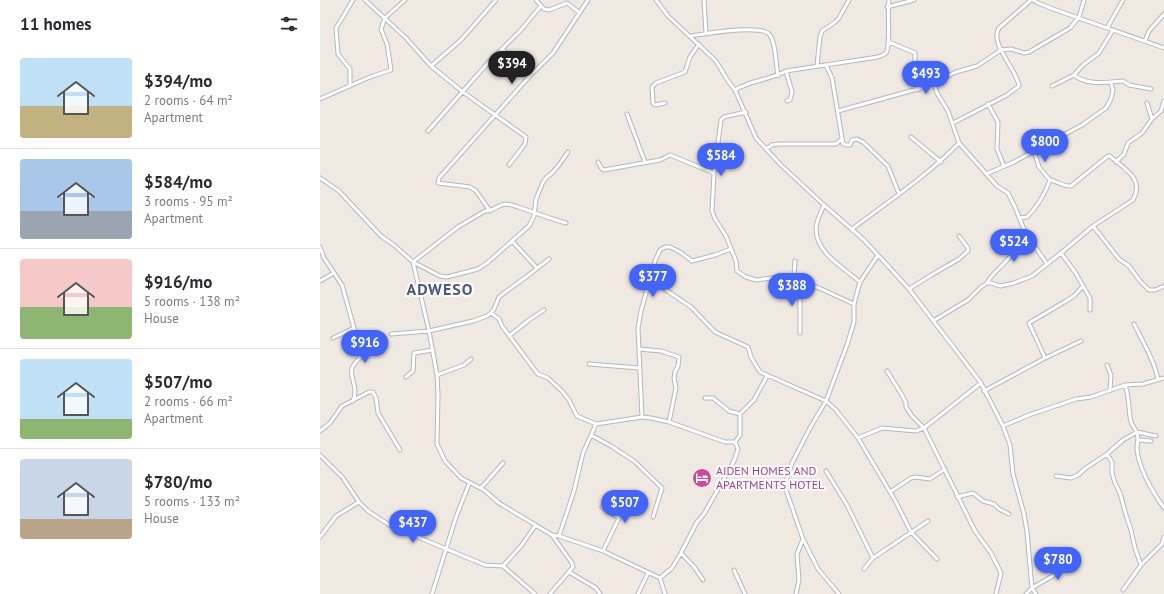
<!DOCTYPE html>
<html lang="en">
<head>
<meta charset="utf-8">
<style>
	body { margin:0; font-family:"PT Sans",sans-serif; background:#f7f7f7; color:#2b2b33; height:100vh; display:flex; flex-direction:column; font-size:15px; white-space:nowrap }
	* { box-sizing:border-box; margin:0 }
	p { font-size:13px; color:#7c7c81 }
	.icon { flex:none; width:22px; height:22px; fill:none; stroke:currentColor; stroke-width:2; stroke-linecap:round; stroke-linejoin:round }
	.map { position:relative; flex:1; overflow:hidden }
	.side { display:flex; flex-direction:column; background:#fff; width:320px }
	.side>* { flex:none }
	.price { position:absolute; translate:-50% -34px; padding:0 9px; border-radius:14px; background:#4264fb; color:#fff; font-size:13px; line-height:26px; filter:drop-shadow(0 1px 2px #0008) }
	.price::after { content:''; position:absolute; left:50%; top:24px; width:12px; height:9px; margin-left:-6px; background:inherit; clip-path:polygon(0 0,100% 0,50% 100%) }
	.price.active { background:#222; color:#fff }
	ul { padding:0; list-style:none }
	li { display:flex; align-items:center; gap:12px; height:100px; padding:0 20px }
	li+li { border-top:1px solid #e1e1e2 }
	li span { display:grid; place-items:center; flex:none; width:112px; height:80px; border-radius:4px; color:#555 }
	li>.icon { margin-inline-start:auto }
	span .icon { width:48px; height:48px; fill:#fffc; stroke-width:1 }
	li b { font-size:17px }
	h2 { display:flex; justify-content:space-between; align-items:center; height:48px; padding:0 20px; font-size:17px }
	main { display:flex; flex:1; min-height:0 }
	.map>svg:first-child { display:block }
	.lines { fill:none; stroke-linecap:round; stroke-linejoin:round }
	.minor-casing { stroke:#b4b7c1; stroke-width:5 }
	.minor { stroke:#fff; stroke-width:3 }
	.labels { text-anchor:middle; stroke-width:4; stroke-linejoin:round; paint-order:stroke }
	.hotel-label { font-size:12px; fill:#b23c85; stroke:#fff; text-anchor:start }
	.district-label { font-size:16px; font-weight:bold; letter-spacing:1px; fill:#4d5680; stroke:#fff }
</style>
</head>
<body>
<main>
<section class="side">
<h2>11 homes<svg class="icon" aria-label="filters" viewBox="0 0 24 24"><path d="M4 7h16M4 17h16"/><circle cx="9" cy="7" r="2"/><circle cx="15" cy="17" r="2"/></svg></h2>
<ul>
<li><span style="background:linear-gradient(#bfe0f5 60%,#c2b280 0)"><svg class="icon" aria-label="home" viewBox="0 0 24 24"><path d="M3 11l9-7 9 7M6 9v11h12V9"/></svg></span><div><b>$394/mo</b><p>2 rooms · 64 m²</p><p>Apartment</p></div></li>
<li><span style="background:linear-gradient(#a9c7e8 65%,#9aa5b1 0)"><svg class="icon" aria-label="home" viewBox="0 0 24 24"><path d="M3 11l9-7 9 7M6 9v11h12V9"/></svg></span><div><b>$584/mo</b><p>3 rooms · 95 m²</p><p>Apartment</p></div></li>
<li><span style="background:linear-gradient(#f6c9c9 60%,#8fb573 0)"><svg class="icon" aria-label="home" viewBox="0 0 24 24"><path d="M3 11l9-7 9 7M6 9v11h12V9"/></svg></span><div><b>$916/mo</b><p>5 rooms · 138 m²</p><p>House</p></div></li>
<li><span style="background:linear-gradient(#bfe0f5 75%,#8fb573 0)"><svg class="icon" aria-label="home" viewBox="0 0 24 24"><path d="M3 11l9-7 9 7M6 9v11h12V9"/></svg></span><div><b>$507/mo</b><p>2 rooms · 66 m²</p><p>Apartment</p></div></li>
<li><span style="background:linear-gradient(#c9d6e8 75%,#b9a48a 0)"><svg class="icon" aria-label="home" viewBox="0 0 24 24"><path d="M3 11l9-7 9 7M6 9v11h12V9"/></svg></span><div><b>$780/mo</b><p>5 rooms · 133 m²</p><p>House</p></div></li>
</ul>
</section>
<div class="map">
<svg width="844" height="594" viewBox="0 0 844 594">
	<rect width="100%" height="100%" fill="#efe9e1"/>
	<g class="lines">
		<defs>
			<path id="minor" d="M45 0 86 38 111 66 143 92 206 137 205 144 189 165
				M216 0 224 9 229 10 247 3 260 13
				M336 0 348 16 396 61 408 81 415 90 436 138 461 165 504 205 544 240 569 267 589 289 661 383 683 426 690 445 693 474 704 514 707 532 712 588 716 594
				M384 0 386 33
				M713 0 718 3 733 9 844 48
				M567 7 594 0
				M787 28 803 0
				M370 36C384 34 440 24 449 34 456 41 456 66 458 76
				M825 41 829 31 844 14
				M569 42 595 53V77L598 90
				M182 49 197 61 209 77
				M497 65 500 37 502 31 514 23 519 18 529 0
				M506 65 512 78 523 144 526 145H530L532 140 537 139 543 142 568 166 579 194
				M111 66 141 40 176 0
				M466 71 472 92 470 100 467 101
				M754 75C767 86 787 82 803 81L809 85 831 89
				M614 83 617 93 628 111 639 143 677 186 688 193 695 207 705 232 727 264
				M30 86V69L18 54 16 28 33 0
				M732 86 754 75 763 65 779 53 793 30
				M415 90C431 80 450 80 466 71L558 57C560 56 564 55 566 53 571 47 567 11 569 0
				M0 99 50 77 71 70 67 44 61 29 65 18 85 0
				M345 103 335 105 333 103 332 87 336 83 365 72 370 57 379 44
				M668 104 678 122 677 149 684 166
				M518 111 605 87 636 72 657 66 681 50 691 49 704 53 709 52 750 28 759 17 764 0
				M426 112 404 117 401 120 394 173 392 211 395 219 406 236 416 261 417 271 426 277 436 280 474 275
				M307 114 325 162
				M832 119 841 111 844 101
				M633 123 687 95 699 86C697 69 669 44 679 28L711 0
				M108 131 167 64 200 31 220 7
				M591 137 621 162
				M446 149 452 145 459 144H516L522 139
				M714 151 719 167 730 180
				M278 162 282 169 284 170 340 160 350 155 394 173
				M796 162 804 154 808 143 822 133 832 119 827 103
				M666 174 694 162 762 125 786 108 791 99 793 90 791 83
				M0 178 19 191 61 236 74 245 93 262 109 331 117 375 118 394 117 444 125 461 141 478 164 490 179 503 232 535 252 563 253 567 230 594
				M504 205C501 212 496 221 496 229 496 253 524 268 540 282
				M170 211 156 191 150 187 118 183 119 178 209 77 233 53 268 0
				M246 223C232 219 218 214 204 209 198 207 191 204 185 204 178 205 173 211 165 211L138 227 93 262 120 276 127 277 158 269 167 263 209 226 214 216 216 199 223 182 226 178 232 173 239 165 248 152
				M773 226 799 259 809 266 820 281 829 290H835L844 286
				M532 229C569 201 607 176 639 143
				M192 241 217 268
				M0 247 4 258 22 285 34 328 43 352V354C40 358 34 363 32 368 29 377 39 388 33 401
				M741 253 755 272 770 298V310
				M475 261 474 275 482 282 499 288 534 304
				M331 276 346 290 371 307 395 332 428 347 431 357 440 372 506 401 516 410 538 438 576 502 591 532 617 559
				M0 281 14 273
				M667 283C672 273 681 268 688 259 695 251 699 242 705 232
				M589 289 613 274 639 259 648 251V248L639 236
				M171 313 174 309 179 297 184 293 206 277 229 259
				M613 321 648 300 661 287 667 283H671L680 286 694 283 712 276 741 253 773 226 813 200C825 178 804 169 790 156H788L751 186C744 187 737 181 730 180 725 194 717 207 707 217L699 218
				M814 324C823 342 834 360 838 379
				M480 333V293L482 282
				M71 334 109 331 153 321 167 316 171 313 179 319 182 326 214 369 218 374 228 378 242 391 249 400 257 416 276 424 322 417 331 418 349 422 405 442H415L418 449 414 461 384 514 377 522 361 553 352 568 340 578 283 551 239 536
				M189 336 209 320 224 310
				M13 338 34 328
				M319 349 341 351 359 357 358 366 355 372 354 378 356 388 349 422
				M725 358 709 323 746 301 754 296 763 286
				M269 364 319 368
				M787 365 791 375 790 390
				M567 371 582 395 586 403V407L592 416 604 428 661 383
				M117 375 144 365 151 359
				M86 377 93 371 94 353 113 350
				M805 385C810 398 808 410 811 422 812 426 816 429 817 433 819 439 817 443 817 449 819 470 832 491 844 508
				M664 391 725 358 761 341
				M385 398H393L409 411 420 414
				M322 417 318 328 321 311 335 261 340 250 345 247H350L360 252 372 261 395 255 411 249
				M683 426 709 415 756 399 771 397 805 385 823 384 844 378
				M0 431 10 423 22 406 49 392H53L56 398 58 413 80 450
				M271 435 291 446 314 461 342 488 333 517
				M538 438 562 428 596 431 604 428 655 531 671 553 681 573 676 594
				M818 440 831 441
				M415 442 420 435V414L434 400 447 376
				M787 454 792 462V473L795 483 800 493 806 515 811 530 815 548 821 565
				M0 455 23 478 39 502 48 511 71 526 165 565 183 566 215 594
				M506 471 527 505 553 558
				M736 476 751 478 758 475 766 468 787 454 803 440 817 432 836 436
				M161 488 183 463
				M570 492 591 478 595 477 610 479 625 469
				M637 497 653 493 663 501 674 504 679 509 689 514
				M282 507 299 518 283 551
				M232 535 239 536 254 491 263 453 276 424
				M0 537 16 516 39 502
				M483 539 498 569 519 594
				M361 553 375 568 383 580
				M183 566 201 546 215 526
				M544 569 553 558 608 521
				M414 570 425 594
				M249 572 276 588 280 594
				M340 578 345 594
				M803 590 821 565 842 544 844 537
				M112 594 136 517 149 484
				M318 594 328 573
				M476 594 479 580 477 554 483 539 466 490 467 478 472 463 490 428 506 401 527 345 534 322V304L540 282 558 255
				M706 594 712 588 736 574 752 560"/>
		</defs>
		<use href="#minor" class="minor-casing"/>
		<use href="#minor" class="minor"/>
	</g>
	<defs>
		<symbol id="hotel-disc" viewBox="-11 -11 22 22"><circle r="9.5" fill="#d1479c" stroke="#fff"/><path d="M-6-4.5h1.5V1H6V5H4.5V3h-9V5H-6ZM-4 0a1.8 1.8 0 1 1 3.6 0ZM.5 0V-2.5h3Q6-2.5 6 0Z" fill="#fff"/></symbol>
	</defs>
	<g fill-rule="evenodd">
		<use href="#hotel-disc" x="371" y="467" width="22" height="22"/>
	</g>
	<g class="labels">
		<g class="hotel-label">
			<text x="396" y="475">AIDEN HOMES AND<tspan x="396" dy="14">APARTMENTS HOTEL</tspan></text>
		</g>
		<g class="district-label">
			<text x="120" y="295">ADWESO</text>
		</g>
	</g>
</svg>
<b class="price active" style="left:192px;top:85px">$394</b>
<b class="price" style="left:606px;top:95px">$493</b>
<b class="price" style="left:725px;top:163px">$800</b>
<b class="price" style="left:401px;top:177px">$584</b>
<b class="price" style="left:694px;top:263px">$524</b>
<b class="price" style="left:333px;top:298px">$377</b>
<b class="price" style="left:472px;top:307px">$388</b>
<b class="price" style="left:45px;top:364px">$916</b>
<b class="price" style="left:305px;top:524px">$507</b>
<b class="price" style="left:93px;top:544px">$437</b>
<b class="price" style="left:738px;top:581px">$780</b>
</div>
</main>
</body>
</html>
